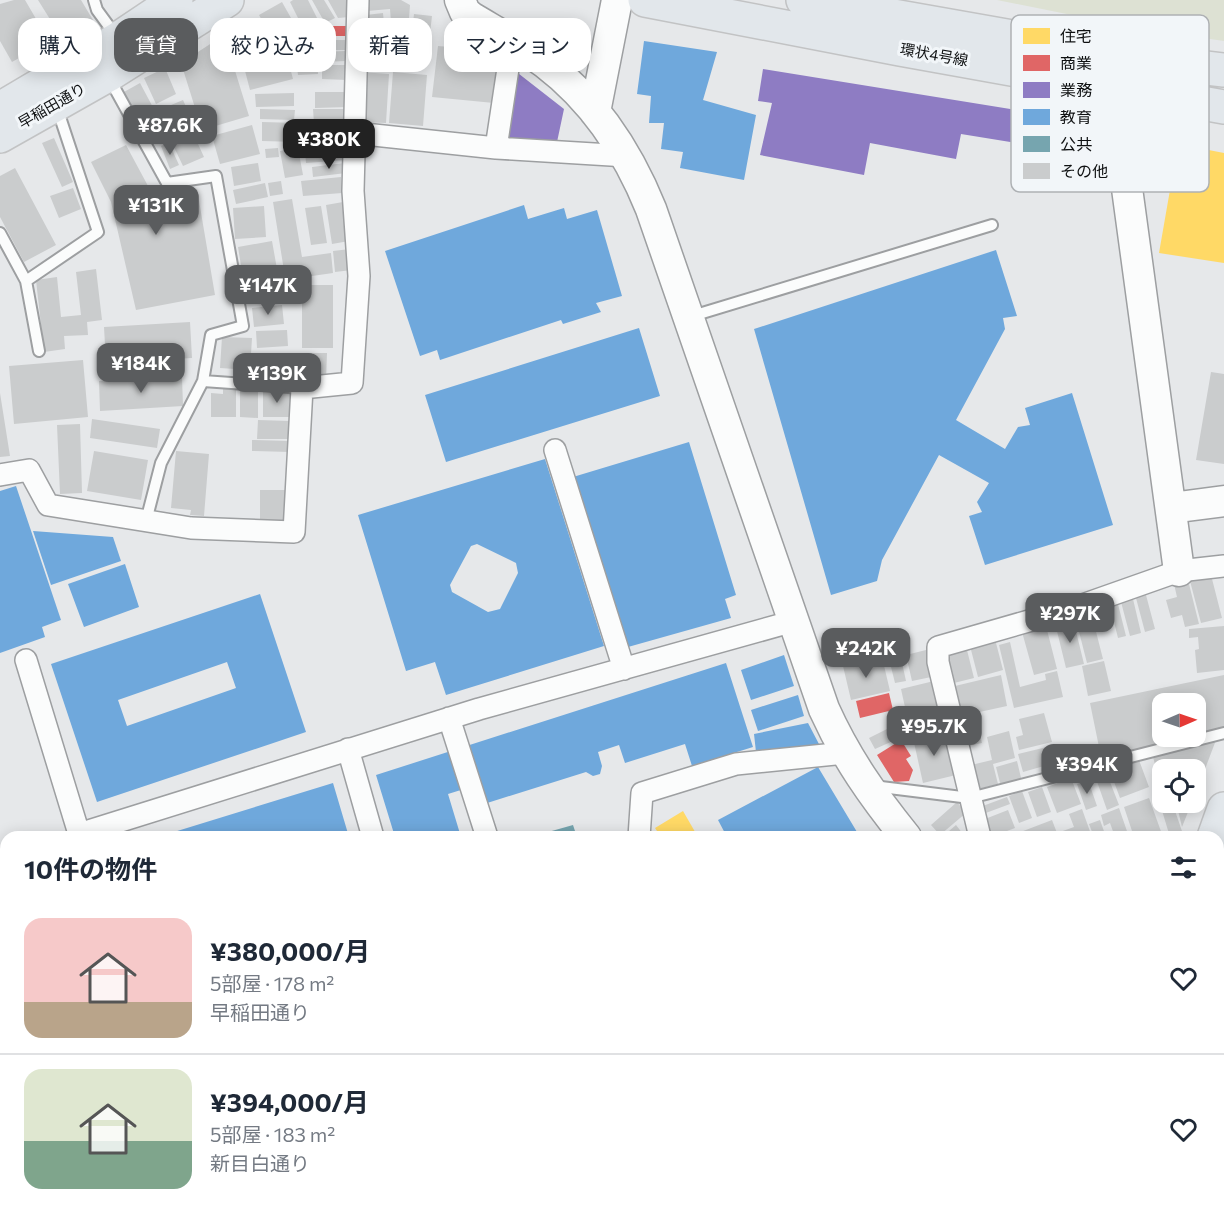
<!DOCTYPE html>
<html lang="ja">
<head>
<meta charset="utf-8">
<style>
	body { margin:0; font-family:Commissioner,"Noto Sans JP",sans-serif; background:#f6f6f7; color:#1f2937; height:100vh; display:flex; flex-direction:column; font-size:22px; white-space:nowrap }
	* { box-sizing:border-box; margin:0 }
	p { font-size:20px; color:#747a83 }
	.icon { flex:none; width:33px; height:33px; fill:none; stroke:currentColor; stroke-width:2; stroke-linecap:round; stroke-linejoin:round }
	.map { position:relative; flex:1; overflow:hidden }
	.sheet { position:absolute; left:0px; top:831px; width:1224px; height:384px; display:flex; flex-direction:column; background:#fff; border-radius:18px 18px 0 0; box-shadow:0 3px 15px #0003 }
	.sheet>* { flex:none }
	.top-card { position:absolute; left:18px; top:18px; width:600px; height:54px; display:flex; gap:12px }
	.needle { width:39px; rotate:88deg }
	.controls { position:absolute; left:1152px; top:693px; display:grid; gap:12px }
	.controls a { display:grid; place-items:center; width:54px; height:54px; border-radius:12px; background:#fff; box-shadow:0 3px 15px #0003; font-size:30px }
	.price { position:absolute; translate:-50% -51px; padding:0 14px; border-radius:12px; background:#5a5c5e; color:#fff; font-size:20px; line-height:39px; filter:drop-shadow(0 2px 3px #0008) }
	.price::after { content:''; position:absolute; left:50%; top:36px; width:18px; height:14px; margin-left:-9px; background:inherit; clip-path:polygon(0 0,100% 0,50% 100%) }
	.price.selected { background:#222; color:#fff }
	ul { padding:0; list-style:none }
	li { display:flex; align-items:center; gap:18px; height:150px; padding:0 24px }
	li+li { border-top:2px solid #e0e1e3 }
	li span { display:grid; place-items:center; flex:none; width:168px; height:120px; border-radius:18px; color:#555 }
	li>.icon { margin-inline-start:auto }
	span .icon { width:72px; height:72px; fill:#fffc; stroke-width:1 }
	li b { font-size:26px }
	h2 { display:flex; justify-content:space-between; align-items:center; height:72px; padding:0 24px; font-size:26px }
	.chip { padding:0 21px; border-radius:18px; background:#fff; box-shadow:0 3px 15px #0003; font-size:21px; line-height:54px }
	.chip.selected { background:#5a5c5e; color:#fff }
	.map>svg:first-child { display:block }
	.green { fill:#dde1d3 }
	.homes { fill:#ffd966 }
	.shops { fill:#e06666 }
	.offices { fill:#8e7cc3 }
	.schools { fill:#6fa8dc; fill-rule:evenodd }
	.public { fill:#76a5af }
	.building { fill:#cacccd }
	.lines { fill:none; stroke-linecap:round; stroke-linejoin:round }
	.lane-casing { stroke:#9d9fa1; stroke-width:14 }
	.street-casing { stroke:#9d9fa1; stroke-width:24 }
	.secondary-casing { stroke:#9d9fa1; stroke-width:33 }
	.primary-casing { stroke:#c2c3c4; stroke-width:36 }
	.lane { stroke:#fbfcfc; stroke-width:10 }
	.street { stroke:#fbfcfc; stroke-width:21 }
	.secondary { stroke:#fbfcfc; stroke-width:30 }
	.primary { stroke:#e2e7eb; stroke-width:33 }
	.labels { text-anchor:middle; stroke-width:6; stroke-linejoin:round; paint-order:stroke }
	.street-label { font-size:15px; fill:#0f1112; stroke:#f2f6f9 }
	.key { fill:#f2f6f9; stroke:#aeb1b4; stroke-width:1.5 }
	.key-label { font-size:16px; fill:#0f1112 }
</style>
</head>
<body>
<div class="map">
<svg width="1224" height="1215" viewBox="0 0 1224 1215">
	<rect width="100%" height="100%" fill="#e6e8ea"/>
	<path class="green" d="M997 0H1224V41L1141 29Z"/>
	<path class="homes" d="M1178 144 1224 153V263L1159 253Z
		M683 811 698 837H661L655 828Z
		M704 1209H815L833 1214 730 1215 721 1212 719 1215H703Z"/>
	<path class="shops" d="M322 26H349V36H322Z
		M889 693 893 710 860 718 856 701Z
		M901 740 911 756 906 759 913 770 909 781 894 782 877 755Z
		M1172 1209H1194L1198 1215H1169Z"/>
	<path class="offices" d="M763 69 1084 121 1079 153 961 134 956 159 870 143 864 175 760 155 772 103 758 101Z
		M514 70 564 109 557 142 503 138Z"/>
	<path class="schools" d="M644 41 717 52 703 100 756 115 744 180 680 168 683 152 661 149 664 123H649L651 96 637 94Z
		M524 205 528 219 564 208 567 219 597 210 622 296 596 303 601 312 563 324 561 320 440 360 437 350 420 356 385 251Z
		M996 250 1017 316 1003 318 1005 329 956 420 1005 449 1018 427 1030 425 1025 408 1072 393 1113 525 985 565 969 516 982 512 977 502 989 483 939 455 882 560 877 581 831 595 754 329Z
		M639 328 660 396 446 462 425 395Z
		M689 442 736 595 725 599 731 618 628 647 573 477Z
		M545 459 604 646 446 695 435 662 406 671 358 515ZM477 544 516 563 518 573 500 609 488 612 452 592 450 585 471 546Z
		M16 486 61 620 42 627 45 637 0 653V491Z
		M33 531 113 537 121 561 51 585Z
		M125 564 139 607 84 627 68 584Z
		M260 594 306 732 97 802 51 664ZM227 662 236 688 127 726 118 700Z
		M784 655 794 686 751 700 741 670Z
		M726 663 753 747 692 766 685 744 625 763 619 745 598 752 602 766 600 774 593 776 586 772 484 804 477 785 448 794 461 837H395L376 775Z
		M798 695 804 716 758 731 751 710Z
		M808 723 820 746 756 752 754 734Z
		M818 767 860 837H727L718 820Z
		M333 783 349 837H161V836Z
		M5 886 6 1033 0 1035V888Z
		M6 1082V1209L18 1210 6 1213 0 1193V1084Z
		M277 1209H389L391 1215H260Z"/>
	<path class="public" d="M573 825 577 837H534V836Z"/>
	<path class="building" d="M14 0H25L49 41 12 62 0 41V4Z
		M38 0H81L93 20 63 40Z
		M293 0H308L319 22 304 30 290 2Z
		M312 0H324L335 18 325 23Z
		M328 0H349L350 17 338 18Z
		M367 0H401L410 5 407 46 393 47 390 9 367 11Z
		M282 2 305 43 282 56 259 15Z
		M383 13 385 34 369 36 366 15Z
		M414 14 432 16 426 67 408 65Z
		M255 19 272 51 247 64 230 32Z
		M224 35 249 116 202 130 181 63Z
		M364 39H386L387 68 365 69Z
		M322 40H348V50H322Z
		M317 45 318 74 298 75 295 53Z
		M438 46 496 51 494 103 432 97Z
		M345 51 346 61 322 62V52Z
		M288 60 293 79 250 90 245 71Z
		M322 65H347V80L322 79Z
		M165 68 176 94 156 104 144 78Z
		M361 72 389 74 386 123 358 122Z
		M393 72 427 75 423 126 389 123Z
		M140 83 156 113 140 122 124 92Z
		M315 92H348V107L315 108Z
		M294 93V106L256 107 255 94Z
		M183 100 194 124 175 133 164 108Z
		M260 109 295 110 294 120 260 119Z
		M313 109H346V122L314 123Z
		M162 116 173 135 155 144 145 125Z
		M262 122 298 123V142L262 141Z
		M252 125 260 154 220 164 212 136Z
		M344 126 345 140 303 142 302 127Z
		M193 133 204 157 183 166 172 143Z
		M54 138 73 182 62 187 42 143Z
		M169 143 179 165 170 169 161 146Z
		M126 145 155 199 197 189 215 295 136 310 111 202 91 162Z
		M278 148 279 157 266 158 265 149Z
		M298 148 303 175 285 178 280 151Z
		M345 148 346 160 306 163 305 151Z
		M258 163 261 181 234 186 231 167Z
		M345 163 346 173 313 177 312 167Z
		M15 168 56 245 24 262 0 217V176Z
		M341 177 342 193 303 196 301 181Z
		M281 181 283 194 270 196 268 183Z
		M265 183 268 197 236 204 233 190Z
		M73 188 81 209 59 218 50 196Z
		M292 199 302 257 331 253 333 273 305 277 306 280 286 283 273 202Z
		M343 202 349 241 332 244 326 205Z
		M264 206 266 237 235 239 233 208Z
		M321 206 327 243 311 245 305 208Z
		M272 241 282 297 247 303 238 247Z
		M350 249 352 270 335 272 333 251Z
		M96 269 102 320 87 322 88 335 64 336 65 349 44 352 36 280 57 277 61 317 81 315 76 272Z
		M302 285H333V348H302Z
		M282 305 284 324 254 327 252 308Z
		M190 322 192 358 106 363 104 327Z
		M287 330 288 346 257 348 256 331Z
		M222 337 252 338 250 370 220 368Z
		M282 353H309L308 379 281 378Z
		M313 353H327L326 381 311 380Z
		M257 356 278 358 275 382 255 380Z
		M83 360 88 417 14 424 9 366Z
		M1211 372 1224 374V464L1196 460Z
		M182 377 183 406 100 411 99 381Z
		M223 386 236 387V417H211V393L223 394Z
		M240 389 258 390V418L240 417Z
		M263 391H291V417H263Z
		M0 393 10 456 0 457Z
		M92 419 160 429 157 448 90 438Z
		M258 420 290 421V439H257Z
		M80 424 82 493 60 494 57 425Z
		M252 440 291 441 290 452 252 451Z
		M94 451 148 460 141 500 87 491Z
		M176 451 209 454 204 516 190 515 191 510 171 508Z
		M260 490H290V525L260 524Z
		M1211 575 1222 618 1201 623 1190 581Z
		M1188 580 1199 624 1185 627 1182 615 1171 618 1166 600 1177 597 1174 584Z
		M1146 595 1155 629 1145 632 1136 598Z
		M1133 599 1141 633 1130 636 1121 602Z
		M1118 604 1126 636 1118 638 1110 606Z
		M1092 616 1103 659 1087 663 1076 620Z
		M1073 619 1084 664 1066 668 1055 623Z
		M1046 626 1057 669 1034 675 1022 632Z
		M1224 626V670L1197 673 1195 650 1199 649 1198 637 1189 638V629Z
		M995 639 1003 670 978 677 970 646Z
		M1010 642 1020 687 1046 680 1045 674 1057 671 1063 697 1014 708 999 645Z
		M899 649 906 681 895 683 887 651Z
		M930 649 936 676 912 681 906 655Z
		M967 650 974 678 954 683 947 655Z
		M882 657 890 691 851 700 843 666Z
		M1104 661 1111 691 1088 696 1082 666Z
		M1001 675 1007 706 961 716 955 686Z
		M1224 675V729L1196 737V704H1162V736H1193L1122 755 1104 753 1099 747 1090 703Z
		M934 681 943 723 910 730 901 689Z
		M1044 713 1052 742 1019 750 1016 737 1023 735 1019 719Z
		M977 722 982 743 962 747 958 726Z
		M887 729 893 741 875 749 869 738Z
		M945 730 956 775 923 783 913 738Z
		M1009 731 1015 758 993 764 998 784 974 790 967 766 992 760 987 737Z
		M1216 740 1196 793V770H1162V790L1153 757Z
		M1047 747 1051 764 1023 772 1018 754Z
		M1139 760 1149 787 1120 798 1110 771Z
		M1017 761 1022 782 1001 787 996 767Z
		M1105 769 1119 805 1107 810 1094 773Z
		M1071 778 1081 804 1057 813 1047 787Z
		M1088 780 1097 806 1086 810 1077 784Z
		M1042 787 1051 812 1037 817 1028 792Z
		M1022 791 1032 818 1019 823 1009 796Z
		M1007 797 1010 804 983 814 980 807Z
		M1149 798 1163 837H1134L1124 807Z
		M957 802 966 813 940 835 931 825Z
		M1166 802H1172L1184 837H1170L1160 804Z
		M1176 802H1192L1182 827Z
		M1119 808 1129 837H1115L1110 823 1104 826 1101 815Z
		M1082 809 1092 837H1061L1060 832 1074 827 1069 814Z
		M1008 810 1015 828 991 837 985 819Z
		M1052 820 1057 833 1045 837H1019L1018 833Z
		M1100 820 1106 837H1094L1089 824Z
		M956 825 963 834 959 837H942Z
		M1224 1044V1098L1218 1096V1061Z
		M1218 1104 1224 1106V1126L1218 1124Z
		M1218 1172 1224 1177V1187L1218 1192Z
		M501 1209H529L526 1215H497Z
		M538 1209H556L580 1215H535Z
		M636 1209H652L658 1215H632L631 1214Z
		M994 1209H1065L1064 1215H993Z"/>
	<g class="lines">
		<defs>
			<path id="lane" d="M94 0 97 10 116 36
				M109 78 167 183 216 176 243 326 211 335 203 381 161 463 146 521
				M0 233 26 281 39 351
				M26 281 98 232 57 108
				M689 317 992 225
				M203 381 302 388
				M873 786 970 798 1224 733
				M1204 1209 1208 1215
				M488 1215 491 1209"/>
			<path id="street" d="M355 133 496 148 627 156
				M496 148 512 42
				M555 450 624 669
				M0 475 29 470 48 505 191 528 294 532 302 388 352 383 359 276 353 191 358 0
				M26 660 80 837
				M449 718 487 837
				M348 749 373 837
				M79 834 479 709 794 621
				M639 837 642 793 736 764 845 753
				M980 837 938 662V647L1074 608 1179 571 1224 566
				M0 1059 6 1058
				M912 1209 930 1215
				M165 1215 183 1209
				M467 1215V1209
				M601 1215 605 1209
				M688 1215 690 1209"/>
			<path id="secondary" d="M460 0 465 12 471 17C496 32 522 46 545 63 595 101 628 152 651 209L824 709C846 758 873 796 906 837
				M1139 92 1126 165V181L1179 571
				M595 112 617 0
				M1171 508 1224 501"/>
			<path id="primary" d="M645 0 900 49 1224 107
				M803 0 1147 61 1224 70
				M0 109 118 39 176 0
				M0 136 108 75 227 0
				M1214 837 1224 809
				M1218 959 1224 940
				M1093 1215 1094 1209
				M1135 1215 1137 1209"/>
		</defs>
		<use href="#lane" class="lane-casing"/>
		<use href="#street" class="street-casing"/>
		<use href="#secondary" class="secondary-casing"/>
		<use href="#primary" class="primary-casing"/>
		<use href="#lane" class="lane"/>
		<use href="#street" class="street"/>
		<use href="#secondary" class="secondary"/>
		<use href="#primary" class="primary"/>
	</g>
	<g class="labels">
		<g class="street-label">
			<text transform="translate(934 55) rotate(10)" y="5">環状4号線</text>
			<text transform="translate(52 106) rotate(-30)" y="5">早稲田通り</text>
		</g>
	</g>
	<rect x="1011" y="15" width="198" height="177" rx="9" class="key"/>
	<rect x="1023" y="28" width="27" height="16" fill="#ffd966"/>
	<rect x="1023" y="55" width="27" height="16" fill="#e06666"/>
	<rect x="1023" y="82" width="27" height="16" fill="#8e7cc3"/>
	<rect x="1023" y="109" width="27" height="16" fill="#6fa8dc"/>
	<rect x="1023" y="136" width="27" height="16" fill="#76a5af"/>
	<rect x="1023" y="163" width="27" height="16" fill="#cacccd"/>
	<g class="key-label">
		<text x="1060" y="42">住宅</text>
		<text x="1060" y="69">商業</text>
		<text x="1060" y="96">業務</text>
		<text x="1060" y="123">教育</text>
		<text x="1060" y="150">公共</text>
		<text x="1060" y="177">その他</text>
	</g>
</svg>
<div class="controls">
<a><svg class="needle" viewBox="-14 -14 28 28"><path d="M0-13l5 13h-10z" fill="#e53935"/><path d="M0 13l5-13h-10z" fill="#747a83"/></svg></a>
<a><svg class="icon" aria-label="locate" viewBox="0 0 24 24"><circle cx="12" cy="12" r="6"/><path d="M12 2v4M12 18v4M2 12h4M18 12h4"/></svg></a>
</div>
<b class="price" style="left:170px;top:156px">¥87.6K</b>
<b class="price selected" style="left:329px;top:170px">¥380K</b>
<b class="price" style="left:156px;top:236px">¥131K</b>
<b class="price" style="left:268px;top:316px">¥147K</b>
<b class="price" style="left:141px;top:394px">¥184K</b>
<b class="price" style="left:277px;top:404px">¥139K</b>
<b class="price" style="left:1070px;top:644px">¥297K</b>
<b class="price" style="left:866px;top:679px">¥242K</b>
<b class="price" style="left:934px;top:757px">¥95.7K</b>
<b class="price" style="left:1087px;top:795px">¥394K</b>
<div class="top-card">
<a class="chip">購入</a>
<a class="chip selected">賃貸</a>
<a class="chip">絞り込み</a>
<a class="chip">新着</a>
<a class="chip">マンション</a>
</div>
<section class="sheet">
<h2>10件の物件<svg class="icon" aria-label="filters" viewBox="0 0 24 24"><path d="M4 7h16M4 17h16"/><circle cx="9" cy="7" r="2"/><circle cx="15" cy="17" r="2"/></svg></h2>
<ul>
<li><span style="background:linear-gradient(#f6c9c9 70%,#b9a48a 0)"><svg class="icon" aria-label="home" viewBox="0 0 24 24"><path d="M3 11l9-7 9 7M6 9v11h12V9"/></svg></span><div><b>¥380,000/月</b><p>5部屋 · 178 m²</p><p>早稲田通り</p></div><svg class="icon" aria-label="heart" viewBox="0 0 24 24"><path d="M12 20l-8-8c-3-5 5-10 8-4 3-6 11-1 8 4z"/></svg></li>
<li><span style="background:linear-gradient(#dfe7d0 60%,#7fa58c 0)"><svg class="icon" aria-label="home" viewBox="0 0 24 24"><path d="M3 11l9-7 9 7M6 9v11h12V9"/></svg></span><div><b>¥394,000/月</b><p>5部屋 · 183 m²</p><p>新目白通り</p></div><svg class="icon" aria-label="heart" viewBox="0 0 24 24"><path d="M12 20l-8-8c-3-5 5-10 8-4 3-6 11-1 8 4z"/></svg></li>
</ul>
</section>
</div>
</body>
</html>
